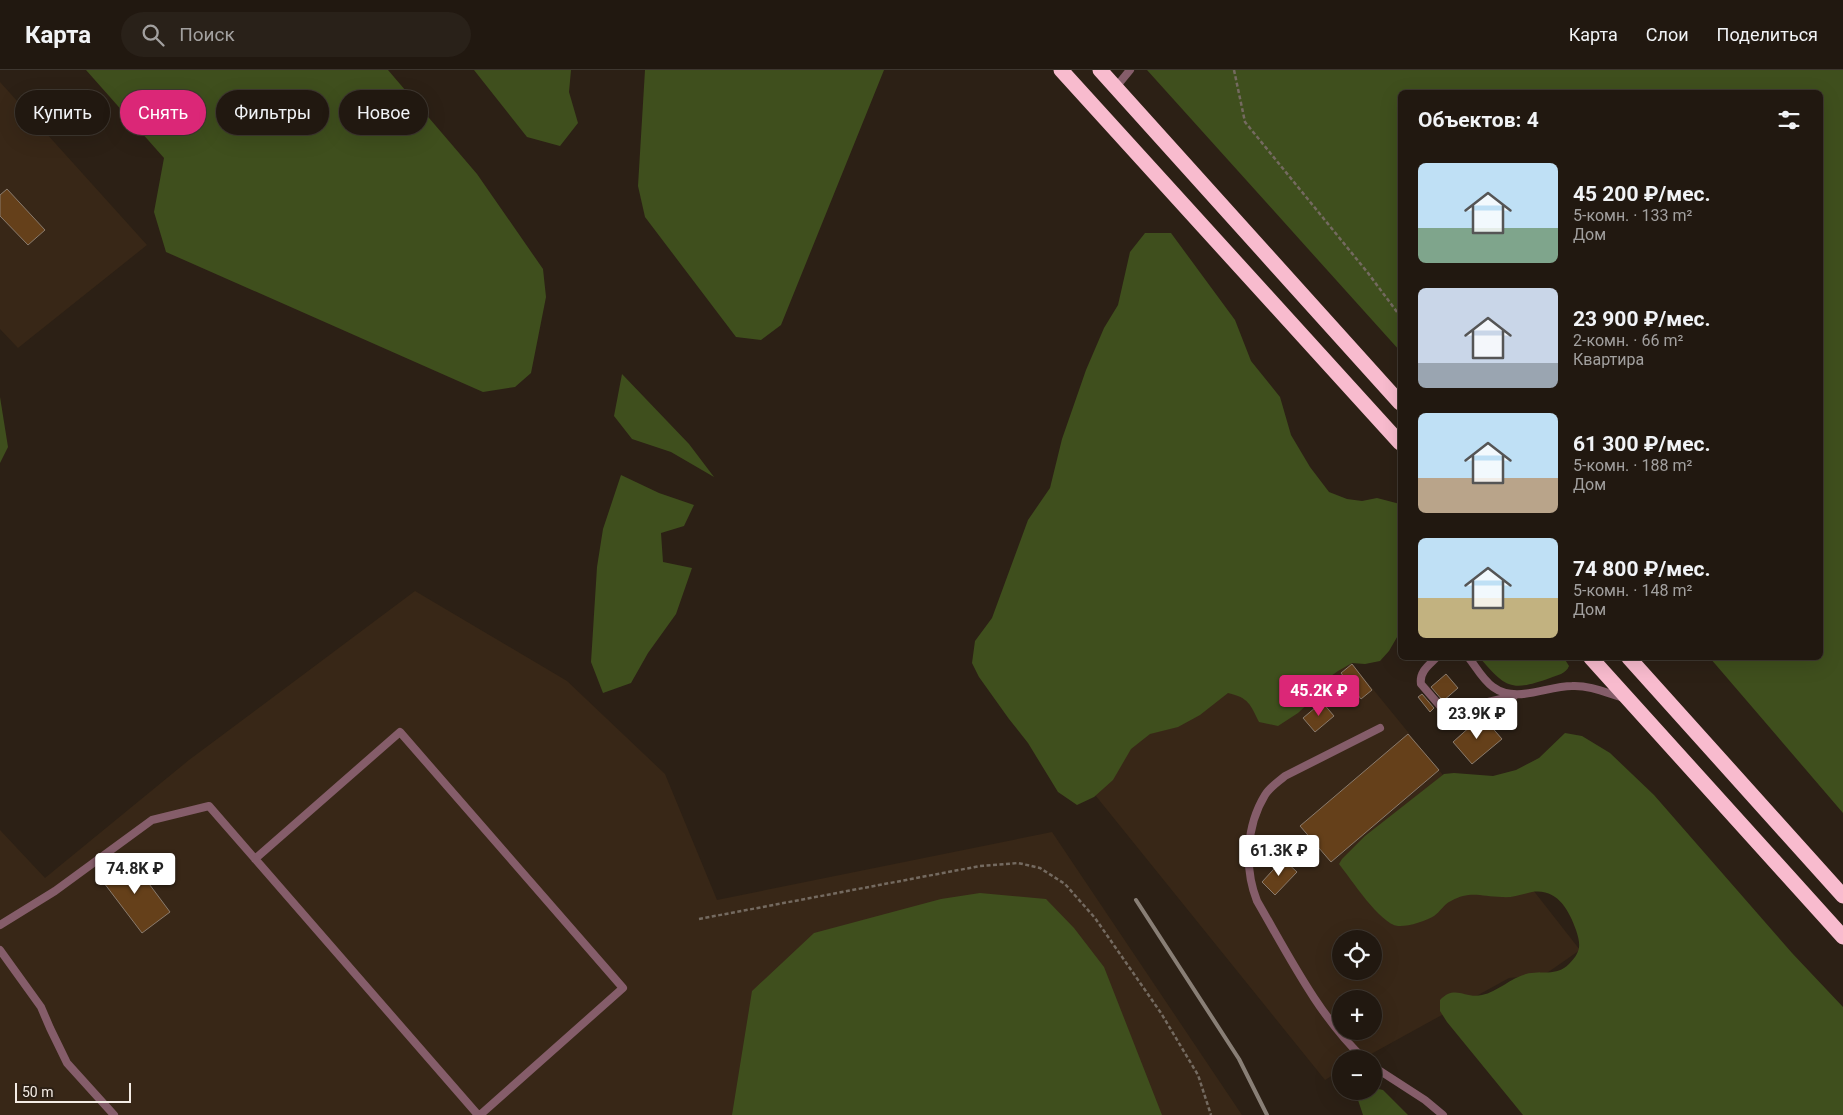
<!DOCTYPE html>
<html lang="ru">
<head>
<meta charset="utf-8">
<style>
	body { margin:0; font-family:Roboto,sans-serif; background:#292119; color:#f1f3f6; height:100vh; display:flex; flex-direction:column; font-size:19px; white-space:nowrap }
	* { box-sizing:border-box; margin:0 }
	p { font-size:16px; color:#a2a09f }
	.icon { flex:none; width:28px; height:28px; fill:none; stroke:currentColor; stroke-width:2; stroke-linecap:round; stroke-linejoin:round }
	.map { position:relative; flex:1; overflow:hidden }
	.drawer { position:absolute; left:1398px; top:20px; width:425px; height:570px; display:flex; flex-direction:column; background:#211810; border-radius:8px; box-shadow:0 5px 20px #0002,0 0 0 1px #3e3730 }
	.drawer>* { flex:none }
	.hud { position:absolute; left:15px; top:20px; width:475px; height:45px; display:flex; gap:10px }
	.fabs { position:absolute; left:1332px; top:860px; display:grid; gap:10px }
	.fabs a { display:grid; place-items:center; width:50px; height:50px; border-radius:50%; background:#211810; box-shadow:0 5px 20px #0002,0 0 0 1px #3e3730; font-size:25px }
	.scale { position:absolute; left:15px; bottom:12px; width:116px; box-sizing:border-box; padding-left:5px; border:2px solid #f4ece5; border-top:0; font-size:14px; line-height:18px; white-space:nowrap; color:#f4ece5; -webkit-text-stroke:4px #2c2015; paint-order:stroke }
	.price { position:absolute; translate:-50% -42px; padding:0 11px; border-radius:5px; background:#fff; color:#222; font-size:16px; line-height:32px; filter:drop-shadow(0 1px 2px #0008) }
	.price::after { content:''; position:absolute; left:50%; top:30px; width:15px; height:11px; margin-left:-8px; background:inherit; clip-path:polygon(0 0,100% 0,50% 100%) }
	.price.active { background:#db2777; color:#fff }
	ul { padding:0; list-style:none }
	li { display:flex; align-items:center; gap:15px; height:125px; padding:0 20px }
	li span { display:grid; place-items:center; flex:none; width:140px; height:100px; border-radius:8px; color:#555 }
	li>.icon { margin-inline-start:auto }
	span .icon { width:60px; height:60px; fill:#fffc; stroke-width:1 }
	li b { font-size:21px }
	h2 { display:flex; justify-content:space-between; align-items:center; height:60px; padding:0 20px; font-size:21px }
	.tag { padding:0 18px; border-radius:22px; background:#211810; box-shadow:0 5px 20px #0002,0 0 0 1px #3e3730; font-size:18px; line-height:45px }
	.tag.active { background:#db2777; color:#fff }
	header { display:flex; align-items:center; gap:30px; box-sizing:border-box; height:70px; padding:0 25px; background:#211810; border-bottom:1px solid #3e3730 }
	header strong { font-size:24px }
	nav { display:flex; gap:28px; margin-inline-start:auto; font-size:18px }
	.search { width:350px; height:45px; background:#292119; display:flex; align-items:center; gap:12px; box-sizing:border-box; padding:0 18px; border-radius:28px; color:#a2a09f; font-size:19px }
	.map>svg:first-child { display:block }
	.built { fill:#382717; fill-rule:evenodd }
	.green { fill:#3f4f1d }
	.building { fill:#65401a; stroke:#8a7b6d }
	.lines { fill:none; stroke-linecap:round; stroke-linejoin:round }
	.path { stroke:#746a60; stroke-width:2.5; stroke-dasharray:4 2.5; stroke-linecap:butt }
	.lane { stroke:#855d6a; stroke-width:8 }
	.highway { stroke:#f8bbce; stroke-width:15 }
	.rail { stroke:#897f76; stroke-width:4 }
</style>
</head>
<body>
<header>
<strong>Карта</strong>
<div class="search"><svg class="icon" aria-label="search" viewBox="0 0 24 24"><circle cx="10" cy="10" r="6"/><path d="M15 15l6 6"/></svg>Поиск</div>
<nav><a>Карта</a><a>Слои</a><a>Поделиться</a></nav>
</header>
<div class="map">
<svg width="1843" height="1045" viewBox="0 0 1843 1045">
	<rect width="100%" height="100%" fill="#2c2015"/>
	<path class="built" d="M0 12 147 175 18 278 0 259Z
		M415 521 567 611 665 704 717 830 1052 762 1242 1045H0V760L45 808 189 690Z
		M1314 547 1439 700 1580 880 1544 905 1509 908 1362 989H1341V1000L1325 1010 1083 710ZM1341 869H1374V901H1341ZM1341 929H1374V961H1341Z"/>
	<path class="green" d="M86 0H388L477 104 543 199 546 227 531 303 515 317 483 322 166 182 154 142 164 88Z
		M474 0H571L569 22 578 53 560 76 527 67Z
		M645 0H884L781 255 761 270 736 267 645 147 638 116Z
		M1147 0H1843V743L1710 588H1820V22H1400V281Z
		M1145 163H1171L1235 250 1251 291 1280 327 1291 365 1310 397 1329 422 1347 429 1362 431 1377 428 1400 434V562L1389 581 1380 591 1365 594 1352 593 1338 601 1324 611 1315 627 1298 643 1278 656 1259 652C1250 634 1249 628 1228 623L1200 645 1178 657 1150 664 1131 679 1113 710 1094 727 1077 735 1058 722 1028 673 1009 649 979 607 972 593 975 571 992 548 1028 450 1050 418 1062 369 1086 300 1104 258 1118 235 1130 182Z
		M622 304 689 374 714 407 671 382 632 369 614 346Z
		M0 327 8 377 0 393Z
		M621 405 659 423 694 435 684 456 661 463 663 492 692 498 676 544 648 583 631 613 603 623 591 592 597 497 603 459Z
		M1480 588H1564L1569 596C1566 604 1557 605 1550 608 1511 622 1506 618 1480 588Z
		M1565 663 1582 666 1610 683 1654 725 1792 883 1843 937V1045H1523L1447 952 1440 941V930C1455 914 1465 929 1482 925 1497 922 1511 908 1526 904 1541 900 1556 907 1569 894 1581 882 1581 875 1576 860 1569 840 1557 818 1532 822 1522 824 1512 828 1502 827 1481 827 1471 820 1451 831 1444 834 1440 842 1434 846 1426 851 1407 857 1398 856 1380 854 1351 809 1339 794L1342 789 1365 766 1444 704 1454 703 1493 706 1516 700 1539 688Z
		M980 823 1046 829 1074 858 1104 897 1162 1045H732L752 921 814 863 941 829Z
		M1374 1018 1383 1020 1408 1045H1363L1355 1021H1374Z"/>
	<path class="building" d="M7 119 45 160 28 175 0 146V125Z
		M1352 594 1372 620 1361 629 1341 603Z
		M1446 604 1458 618 1443 631 1431 617Z
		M1422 624 1434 638 1430 642 1418 627Z
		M1322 632 1334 646 1315 662 1303 648Z
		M1482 646 1502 669 1472 694 1453 672Z
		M1408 664 1439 700 1331 792 1300 756Z
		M129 787 170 842 142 863 101 809Z
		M1283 789 1297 802 1275 825 1262 812Z"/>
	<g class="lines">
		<path class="path" d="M1234 0 1245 52 1368 203 1400 246
			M699 849 980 796 1018 793 1040 798 1065 814 1095 848 1161 943 1198 1005 1211 1045"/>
		<path class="lane" d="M1116 17 1130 0
			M1436 588C1429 595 1419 602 1421 614L1440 636 1445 639 1462 638 1514 626
			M1469 588C1476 597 1483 610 1493 617 1516 634 1546 616 1572 616 1589 615 1607 623 1624 628
			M255 789 400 662 623 918 480 1045
			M0 855 55 821 152 750 209 736 478 1045
			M0 880 41 937 50 958 67 993 114 1045
			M1364 989C1318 945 1289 886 1257 831 1244 798 1246 756 1265 725 1270 717 1278 712 1285 706L1380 658
			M1374 997 1425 1030 1443 1045"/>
		<path class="highway" d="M1061 0 1400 373
			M1100 0 1400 333
			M1591 588 1843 867
			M1629 588 1843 826"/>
		<path class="rail" d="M1136 830 1239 989 1267 1045"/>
	</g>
</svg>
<div class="fabs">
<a><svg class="icon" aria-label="locate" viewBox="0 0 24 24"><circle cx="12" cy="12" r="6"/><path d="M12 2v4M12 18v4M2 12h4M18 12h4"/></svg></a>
<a>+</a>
<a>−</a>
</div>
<div class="scale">50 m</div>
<b class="price active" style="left:1319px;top:647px">45.2K ₽</b>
<b class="price" style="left:1477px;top:670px">23.9K ₽</b>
<b class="price" style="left:1279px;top:807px">61.3K ₽</b>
<b class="price" style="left:135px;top:825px">74.8K ₽</b>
<div class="hud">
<a class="tag">Купить</a>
<a class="tag active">Снять</a>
<a class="tag">Фильтры</a>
<a class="tag">Новое</a>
</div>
<section class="drawer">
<h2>Объектов: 4<svg class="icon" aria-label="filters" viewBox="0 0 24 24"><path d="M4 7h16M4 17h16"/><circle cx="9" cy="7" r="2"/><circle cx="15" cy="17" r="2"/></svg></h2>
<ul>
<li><span style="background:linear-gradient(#bfe0f5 65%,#7fa58c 0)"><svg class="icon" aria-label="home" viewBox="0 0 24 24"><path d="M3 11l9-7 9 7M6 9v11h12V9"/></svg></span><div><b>45 200 ₽/мес.</b><p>5-комн. · 133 m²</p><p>Дом</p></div></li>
<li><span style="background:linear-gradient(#c9d6e8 75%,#9aa5b1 0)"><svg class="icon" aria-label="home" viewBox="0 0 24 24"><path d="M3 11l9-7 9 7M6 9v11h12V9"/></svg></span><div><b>23 900 ₽/мес.</b><p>2-комн. · 66 m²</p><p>Квартира</p></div></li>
<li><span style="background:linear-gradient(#bfe0f5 65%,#b9a48a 0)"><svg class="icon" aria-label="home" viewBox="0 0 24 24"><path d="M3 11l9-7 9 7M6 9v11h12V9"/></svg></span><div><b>61 300 ₽/мес.</b><p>5-комн. · 188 m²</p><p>Дом</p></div></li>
<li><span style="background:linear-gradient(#bfe0f5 60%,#c2b280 0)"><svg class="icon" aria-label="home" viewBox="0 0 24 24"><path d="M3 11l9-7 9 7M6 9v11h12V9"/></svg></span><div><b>74 800 ₽/мес.</b><p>5-комн. · 148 m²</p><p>Дом</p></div></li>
</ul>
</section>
</div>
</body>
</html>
